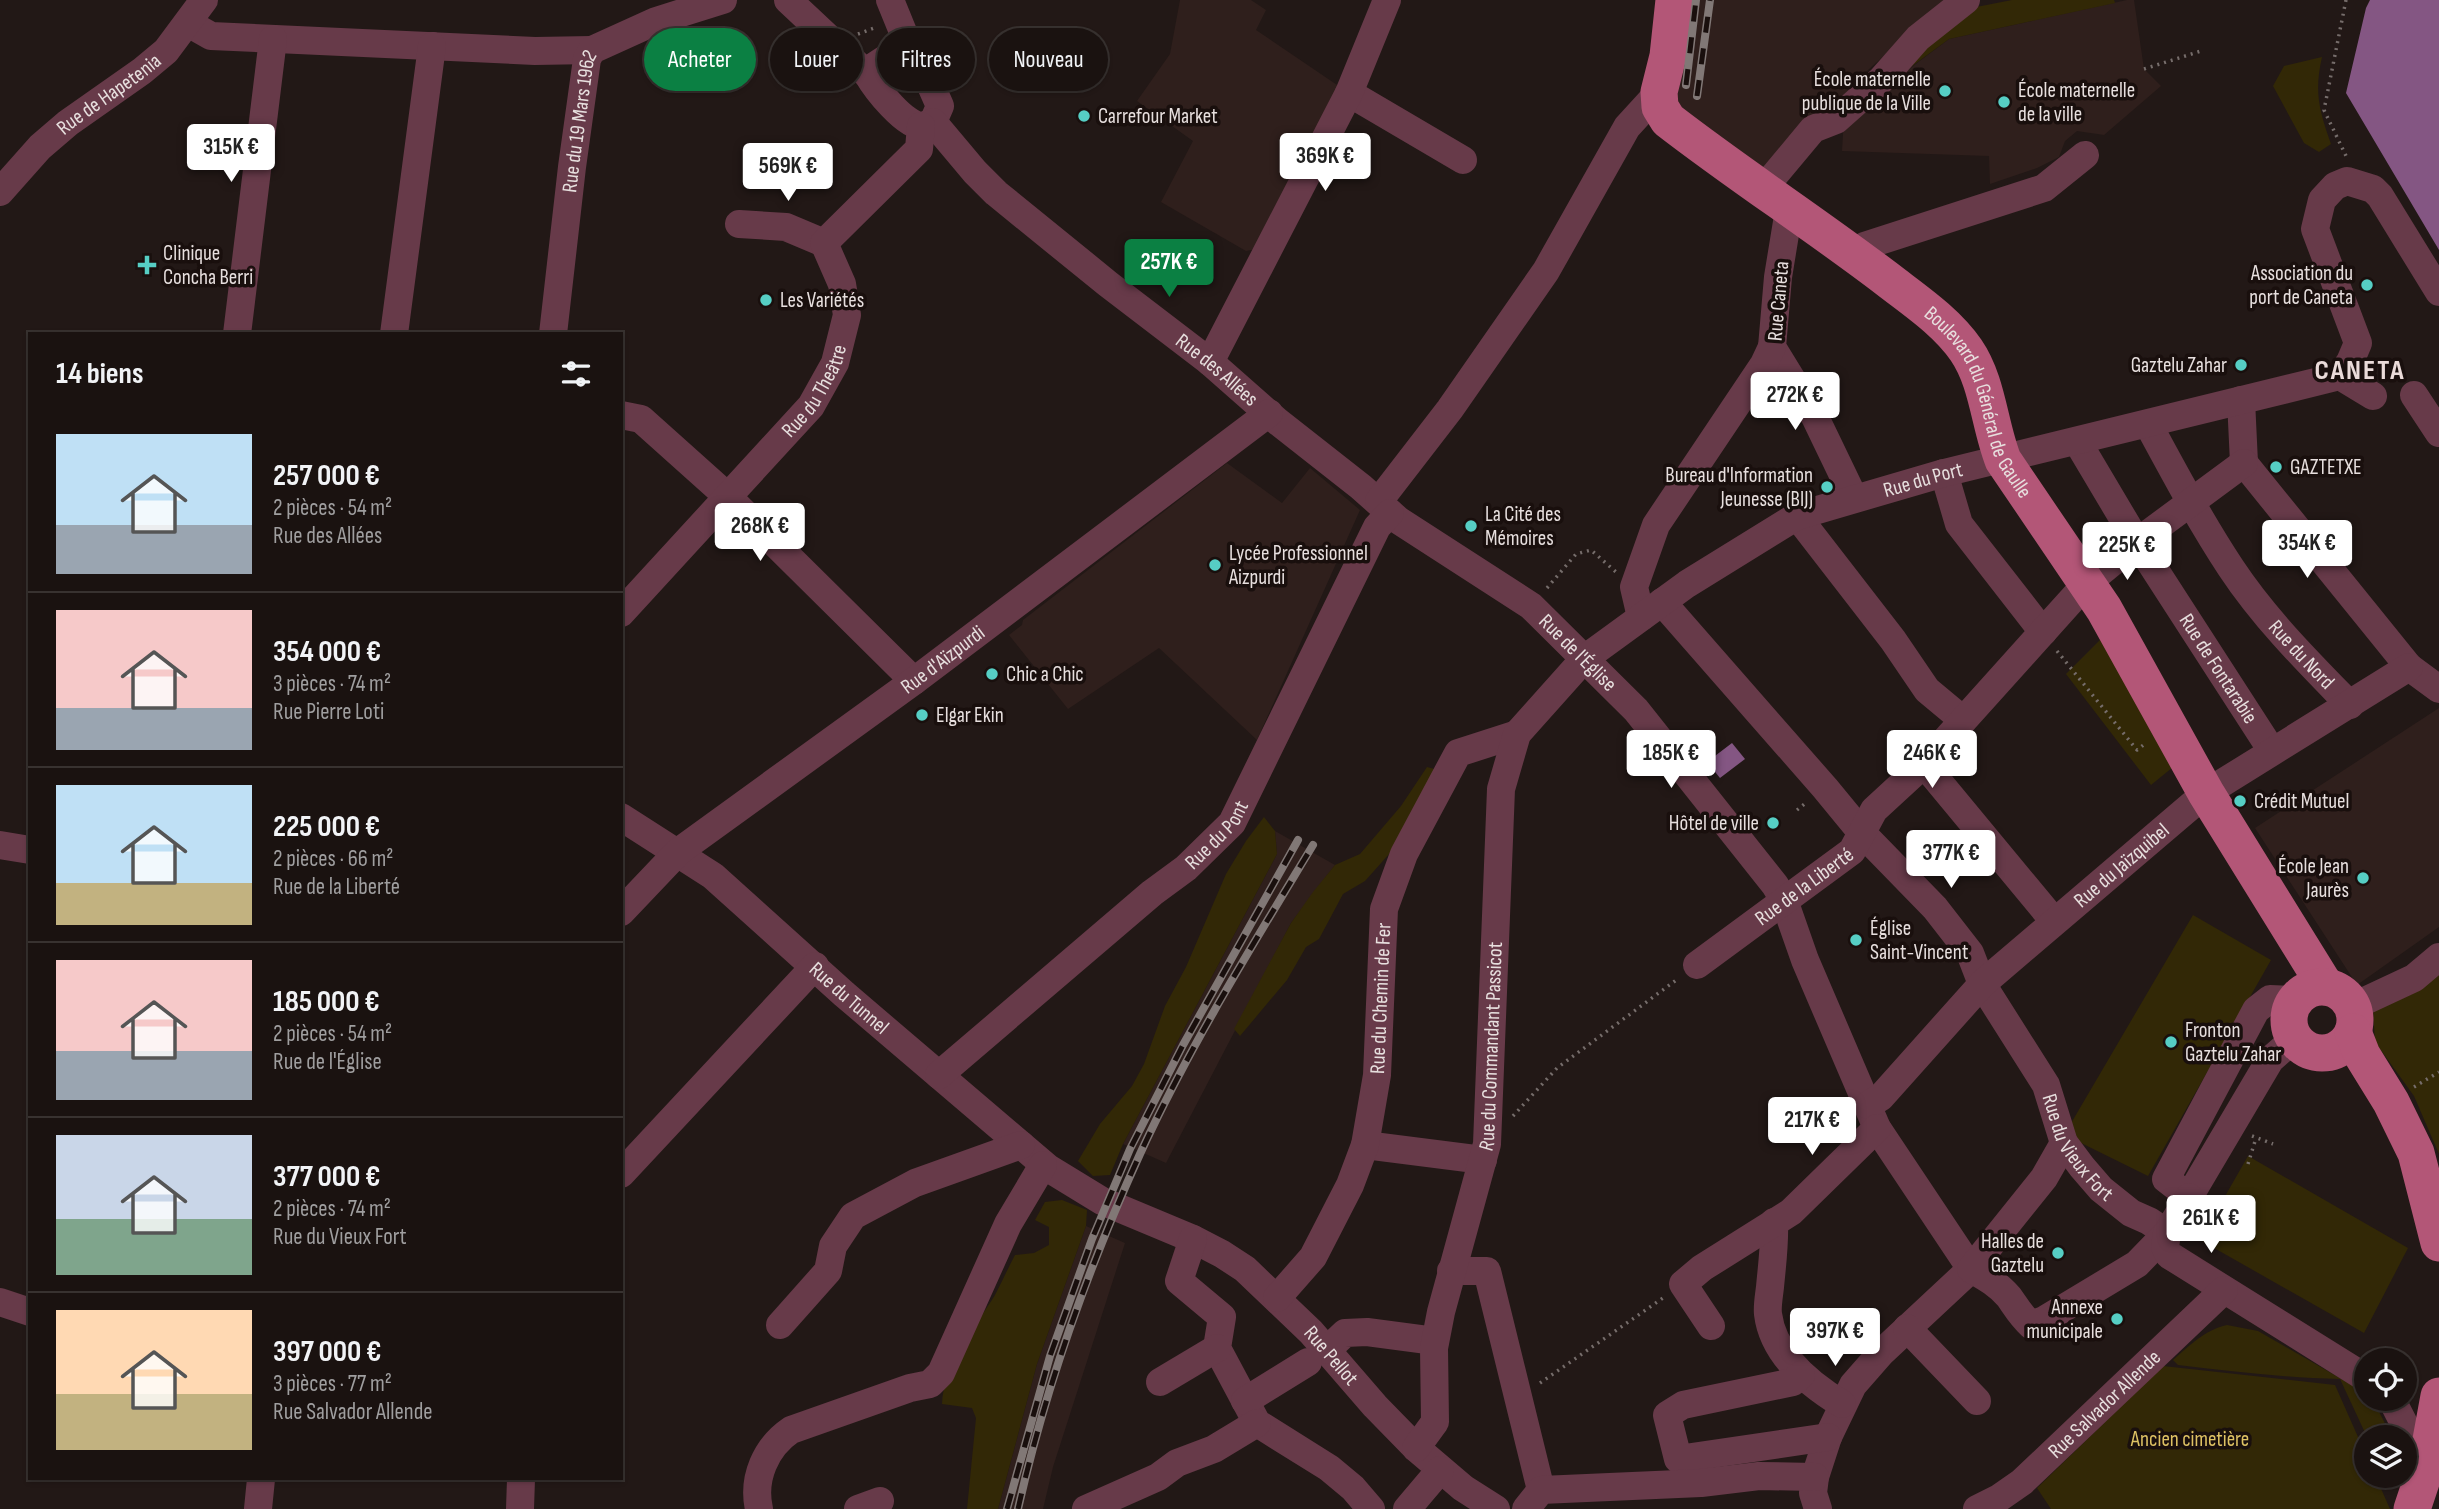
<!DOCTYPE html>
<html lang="fr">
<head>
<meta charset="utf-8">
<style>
	body { margin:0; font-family:"Sofia Sans Condensed",sans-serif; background:#27201e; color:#f1f3f6; height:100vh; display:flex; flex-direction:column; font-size:26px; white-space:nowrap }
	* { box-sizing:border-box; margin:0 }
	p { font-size:23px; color:#9f9e9f }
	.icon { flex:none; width:38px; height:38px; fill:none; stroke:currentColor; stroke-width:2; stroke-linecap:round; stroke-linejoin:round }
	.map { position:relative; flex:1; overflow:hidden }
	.drawer { position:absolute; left:28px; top:332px; width:595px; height:1148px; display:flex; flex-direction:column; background:#1a1210; border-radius:0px; box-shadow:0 2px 5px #0004,0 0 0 2px #383230 }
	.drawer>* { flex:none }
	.top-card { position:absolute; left:644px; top:28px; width:665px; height:63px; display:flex; gap:14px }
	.tools { position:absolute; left:2354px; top:1348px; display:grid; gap:14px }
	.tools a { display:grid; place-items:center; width:63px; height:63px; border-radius:50%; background:#1a1210; box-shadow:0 2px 5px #0004,0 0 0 2px #383230; font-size:35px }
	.price { position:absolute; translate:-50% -60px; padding:0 16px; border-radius:7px; background:#fff; color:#222; font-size:23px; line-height:46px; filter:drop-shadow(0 2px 4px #0008) }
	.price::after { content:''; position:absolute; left:50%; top:42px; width:21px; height:16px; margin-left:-10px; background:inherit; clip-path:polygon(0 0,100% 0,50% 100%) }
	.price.current { background:#0b8043; color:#fff }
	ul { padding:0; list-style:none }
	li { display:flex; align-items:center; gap:21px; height:175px; padding:0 28px }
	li+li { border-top:2px solid #383230 }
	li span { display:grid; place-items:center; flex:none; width:196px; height:140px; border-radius:0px; color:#555 }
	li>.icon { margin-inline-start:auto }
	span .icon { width:84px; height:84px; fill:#fffc; stroke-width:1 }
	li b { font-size:30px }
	h2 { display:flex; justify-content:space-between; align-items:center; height:84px; padding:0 28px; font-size:30px }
	.chip { padding:0 24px; border-radius:32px; background:#1a1210; box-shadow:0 2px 5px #0004,0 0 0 2px #383230; font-size:24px; line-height:63px }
	.chip.current { background:#0b8043; color:#fff }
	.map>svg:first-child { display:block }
	.built { fill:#2f1f1c }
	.green { fill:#322806 }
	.water { fill:#845683 }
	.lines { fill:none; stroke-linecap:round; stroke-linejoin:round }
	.path { stroke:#766d6b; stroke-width:3.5; stroke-dasharray:2 5; stroke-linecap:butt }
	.minor { stroke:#673a49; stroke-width:28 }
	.major { stroke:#b35677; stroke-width:37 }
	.rail-casing { stroke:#817876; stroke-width:8 }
	.rail { stroke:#190f0d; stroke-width:5; stroke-dasharray:16; stroke-linecap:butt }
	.poi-dot { fill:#56cec4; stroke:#190f0d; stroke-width:2.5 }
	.labels { text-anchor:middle; stroke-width:7; stroke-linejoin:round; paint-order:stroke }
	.poi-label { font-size:21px; fill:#e7dfde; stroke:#190f0d; text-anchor:start }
	.street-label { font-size:21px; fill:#e7dfde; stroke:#190f0d }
	.park-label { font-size:21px; fill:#dec264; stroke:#190f0d }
	.district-label { font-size:28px; font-weight:bold; letter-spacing:2px; fill:#eadbd9; stroke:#190f0d }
</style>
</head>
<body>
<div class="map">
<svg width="2439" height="1509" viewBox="0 0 2439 1509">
	<rect width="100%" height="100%" fill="#221816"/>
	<path class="built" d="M1180 0H1251L1266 10 1256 30 1343 89 1257 249 1246 251 1161 202 1193 141 1137 101 1170 54Z
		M1687 0H1950L1931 14 1859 78 1860 90 1760 178 1668 115 1685 65Z
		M2127 0H2134L2144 69 2161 86 2104 135 2077 131 2065 141 2059 157 2037 168 1990 184 1989 156 1842 151 1844 118 1949 39Z
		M1227 463 1282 503 1310 468 1360 510 1257 740 1159 648 1068 709 1009 635 1022 625 1023 620Z
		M2439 708V927L2357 985 2255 828Z
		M1275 831 1335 865 1291 923 1166 1163 1123 1144 1277 854Z
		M1086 1226 1125 1243 1053 1467 1043 1509H998L1037 1364Z"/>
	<path class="green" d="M2012 0H2114L2115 3 1949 39 1900 75 1961 10Z
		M2322 57C2314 92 2319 110 2331 144L2319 152 2304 143 2273 86 2284 66Z
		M2103 637 2178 763 2151 785 2066 674Z
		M1427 767 1438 770 1390 853 1365 881 1343 894 1319 939 1306 947 1287 980 1240 1036 1234 1029 1291 923 1313 892 1335 865 1360 854 1401 806Z
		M1264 817 1275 831 1277 854 1123 1144 1110 1175 1093 1176 1078 1161 1100 1124 1132 1086 1144 1064 1165 1006 1186 967 1226 874 1246 841Z
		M2193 915 2271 960 2148 1176 2075 1140 2070 1125Z
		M2439 964V1154L2414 1096 2375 1042 2373 1009Z
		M2248 1156 2408 1248 2364 1333 2200 1240Z
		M1062 1200 1087 1210 1086 1226 1037 1364 998 1509H967L976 1418 972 1408 942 1404C944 1363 974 1329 995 1295 1002 1282 1008 1268 1015 1255L1034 1253 1049 1245V1227L1035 1220 1045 1202Z
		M2227 1325 2258 1331 2357 1388 2376 1406 2392 1437H2367L2340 1379C2285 1378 2231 1371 2178 1365L2173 1360C2190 1345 2205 1330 2227 1325Z
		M2163 1366 2335 1385 2366 1455V1475H2375L2390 1509H2051L2037 1488Z"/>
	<path class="water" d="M2370 0H2439V250L2346 93 2366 8Z
		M1732 743 1745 759 1720 778 1707 762Z"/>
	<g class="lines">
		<path class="path" d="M2346 0 2324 110 2347 158
			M858 34 877 27
			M2144 69 2201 51
			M1547 588 1576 554 1591 550 1616 572
			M2057 651 2137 750 2146 743
			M1797 810 1807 802
			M2414 1087 2439 1072
			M1513 1116 1557 1068 1679 978
			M2252 1136 2273 1144
			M2248 1164 2256 1138
			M1540 1383 1663 1298"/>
		<g class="minor">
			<path d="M788 0 868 75"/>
			<path d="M890 0 912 54"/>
			<path d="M188 23 211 36 535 51 592 50"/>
			<path d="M896 52 912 54 921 63 940 106 933 122C932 122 924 126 922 126 905 126 876 89 868 75L876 65Z"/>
			<path d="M1349 93 1463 160"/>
			<path id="s1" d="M933 122 975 172 996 193 1108 284 1210 362 1277 421 1361 487 1398 520 1531 606 1636 710 1775 885 1784 900 1805 960 1877 1128 1971 1269 1881 1353 1853 1385 1828 1437 1815 1477 1813 1493 1818 1509"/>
			<path d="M1763 189 1813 129 1836 120 1881 80 1918 38 1966 0"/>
			<path id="s2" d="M0 192 40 147 68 123 142 71 166 51 204 0"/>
			<path d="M1793 210 1787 222 1778 277 1772 347 1815 417 1854 498"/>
			<path d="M739 224 786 227 824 243"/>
			<path d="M1855 255 1864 246 2044 188 2085 155"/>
			<path d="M237 334 273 39"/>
			<path d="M394 334 432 46"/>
			<path id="s3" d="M553 334 572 167 587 59 592 50 656 21 723 0"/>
			<path d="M1210 362 1349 93 1387 0"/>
			<path d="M2340 376 2373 396"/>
			<path d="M2414 395 2439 433"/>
			<path d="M2241 400 2244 463"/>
			<path d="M621 415 641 419 727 496 914 681"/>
			<path id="s4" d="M2148 424C2174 472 2200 521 2231 568 2264 618 2308 662 2350 705"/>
			<path id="s5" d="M2077 441 2137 542 2272 751"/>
			<path d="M2244 463 2409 667 2439 689"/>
			<path d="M1944 473 1959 524 2043 632"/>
			<path d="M1379 501 1450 409 1546 271 1627 127 1659 92"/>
			<path d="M1797 516 1893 640 1927 690 1963 720"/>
			<path id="s6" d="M1662 602 1825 788 1862 833 1935 908 1970 953 1982 984 2046 1085 2064 1143 2082 1167 2101 1189 2131 1213 2149 1221 2167 1233"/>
			<path id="s7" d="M621 613 811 406 835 363 847 315 842 284 824 243 919 149 921 126"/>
			<path d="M1641 617 1634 587 1656 525 1764 364 1772 347"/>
			<path d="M1924 764 2054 921"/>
			<path id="s8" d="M621 817 713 876 844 994 1048 1168 1102 1201 1193 1239 1222 1254 1245 1269 1311 1332 1375 1406 1416 1448 1463 1488 1496 1509"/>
			<path d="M0 845 30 850"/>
			<path id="s9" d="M621 912 678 852 914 681 1269 413"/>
			<path id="s10" d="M1697 965 1852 851 1874 810 1924 764 2086 584 2137 542 2244 463"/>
			<path d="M2352 1007 2414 978 2439 957"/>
			<path d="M2294 1039 2270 1060 2189 1197 2166 1179 2256 1010 2270 999 2295 1000"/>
			<path id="s11" d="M939 1075 1152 893 1186 868 1232 823 1377 527 1390 513"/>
			<path id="s12" d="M1868 1105 1881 1097 1982 984 2206 793 2409 667"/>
			<path d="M2064 1143 2044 1178 1971 1269C1985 1277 1998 1284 2009 1297 2016 1307 2021 1316 2031 1325L2044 1320 2137 1264 2167 1233 2189 1197"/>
			<path d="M1365 1145 1483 1160"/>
			<path d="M621 1174 815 966"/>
			<path d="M1774 1222C1775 1244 1772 1265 1770 1287 1769 1296 1767 1306 1768 1314 1773 1355 1809 1384 1842 1404"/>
			<path d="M2167 1233 2165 1247 2169 1255 2366 1378"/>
			<path d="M1193 1239 1179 1281 1222 1317 1217 1348 1257 1423 1329 1468 1353 1488 1371 1509"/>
			<path d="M1451 1271H1487L1541 1490"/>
			<path id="s13" d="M1277 1298 1313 1257 1350 1185 1365 1145 1377 1075 1384 909 1404 854 1458 753 1517 734"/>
			<path d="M0 1302 30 1312"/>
			<path d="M780 1325 828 1271 833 1246 853 1216 915 1183 1021 1145"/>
			<path d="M1711 1326 1683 1284 1702 1268 1791 1212 1877 1128"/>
			<path d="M1907 1328 1977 1401"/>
			<path d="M1327 1350 1345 1333 1367 1332 1435 1341"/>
			<path d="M1801 1375 1793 1382 1683 1405 1667 1415 1678 1459 1828 1437"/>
			<path d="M1160 1382 1217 1348"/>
			<path d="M2391 1398 2426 1467"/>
			<path d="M1245 1401 1308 1362"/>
			<path id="s14" d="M1416 1448 1435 1422 1434 1348 1441 1312 1487 1144 1501 789 1517 734 1584 659 1687 584 1797 516 1944 473 2340 376 2350 362 2358 343 2315 229 2322 200 2335 186 2347 181 2373 189 2380 196 2439 292"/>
			<path d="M258 1509 261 1479"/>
			<path d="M520 1509 521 1479"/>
			<path d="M759 1509C752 1478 766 1447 791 1430L910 1388 930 1384 941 1373 1008 1224 1043 1165"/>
			<path d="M858 1509 880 1501"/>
			<path d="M1086 1509 1158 1477 1177 1463 1214 1449 1257 1423"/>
			<path d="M1407 1509 1440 1470"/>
			<path d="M1526 1509 1541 1490 1701 1483 1759 1476 1815 1477"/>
			<path id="s15" d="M1977 1509 1999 1498 2022 1482 2224 1290"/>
		</g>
		<g class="major">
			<path id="s16" d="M1674 0 1668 56 1659 92 1660 107 1668 120C1739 175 1815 224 1887 279 1914 300 1946 321 1966 350 1988 382 1989 424 2003 460L2104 609 2206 793 2326 987"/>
			<circle cx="2322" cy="1020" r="33"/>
			<path d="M2353 1032 2362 1055 2391 1102 2416 1153 2439 1243"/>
			<path d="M2412 1509 2426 1467 2439 1396"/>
		</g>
		<defs>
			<path id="rail" d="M1686 85 1696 0
				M1697 96 1710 0
				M1007 1509 1050 1356 1092 1239 1130 1149 1183 1045 1298 840
				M1018 1509C1045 1389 1089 1266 1140 1154 1189 1047 1252 946 1313 845"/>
		</defs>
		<use href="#rail" class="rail-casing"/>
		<use href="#rail" class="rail"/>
	</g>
	<g class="poi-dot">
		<circle cx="1945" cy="91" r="7"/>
		<circle cx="2004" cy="102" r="7"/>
		<circle cx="1084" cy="116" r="7"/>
		<path d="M143.5 254.5h7v7h7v7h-7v7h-7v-7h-7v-7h7z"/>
		<circle cx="2367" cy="285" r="7"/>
		<circle cx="766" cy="300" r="7"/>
		<circle cx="2241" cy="365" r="7"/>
		<circle cx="2276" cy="467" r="7"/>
		<circle cx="1827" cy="487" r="7"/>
		<circle cx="1471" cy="526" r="7"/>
		<circle cx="1215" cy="565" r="7"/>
		<circle cx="992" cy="674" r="7"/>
		<circle cx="922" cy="715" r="7"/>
		<circle cx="2240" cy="801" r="7"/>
		<circle cx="1773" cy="823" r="7"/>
		<circle cx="2363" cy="878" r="7"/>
		<circle cx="1856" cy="940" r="7"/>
		<circle cx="2171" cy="1042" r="7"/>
		<circle cx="2058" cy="1253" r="7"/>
		<circle cx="2117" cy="1319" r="7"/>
	</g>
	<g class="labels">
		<g class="poi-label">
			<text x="1931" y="86" text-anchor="end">École maternelle<tspan x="1931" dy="24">publique de la Ville</tspan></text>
			<text x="2018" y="97">École maternelle<tspan x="2018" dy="24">de la ville</tspan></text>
			<text x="1098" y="123">Carrefour Market</text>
			<text x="163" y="260">Clinique<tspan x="163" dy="24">Concha Berri</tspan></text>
			<text x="2353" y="280" text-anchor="end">Association du<tspan x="2353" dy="24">port de Caneta</tspan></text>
			<text x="780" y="307">Les Variétés</text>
			<text x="2227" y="372" text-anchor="end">Gaztelu Zahar</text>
			<text x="2290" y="474">GAZTETXE</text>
			<text x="1813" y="482" text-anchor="end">Bureau d'Information<tspan x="1813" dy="24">Jeunesse (BIJ)</tspan></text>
			<text x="1485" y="521">La Cité des<tspan x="1485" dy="24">Mémoires</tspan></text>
			<text x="1229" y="560">Lycée Professionnel<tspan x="1229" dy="24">Aizpurdi</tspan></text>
			<text x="1006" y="681">Chic a Chic</text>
			<text x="936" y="722">Elgar Ekin</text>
			<text x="2254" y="808">Crédit Mutuel</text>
			<text x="1759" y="830" text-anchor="end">Hôtel de ville</text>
			<text x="2349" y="873" text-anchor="end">École Jean<tspan x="2349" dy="24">Jaurès</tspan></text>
			<text x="1870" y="935">Église<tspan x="1870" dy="24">Saint-Vincent</tspan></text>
			<text x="2185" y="1037">Fronton<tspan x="2185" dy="24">Gaztelu Zahar</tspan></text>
			<text x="2044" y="1248" text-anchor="end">Halles de<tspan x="2044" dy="24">Gaztelu</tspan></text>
			<text x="2103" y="1314" text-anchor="end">Annexe<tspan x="2103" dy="24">municipale</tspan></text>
		</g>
		<g class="street-label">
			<text dy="7" stroke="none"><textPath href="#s2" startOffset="147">Rue de Hapetenia</textPath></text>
			<text dy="7" stroke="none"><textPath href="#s3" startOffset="214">Rue du 19 Mars 1962</textPath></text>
			<text transform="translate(1778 301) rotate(-85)" y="7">Rue Caneta</text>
			<text dy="7" stroke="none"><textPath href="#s1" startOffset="378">Rue des Allées</textPath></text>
			<text dy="7" stroke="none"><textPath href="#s7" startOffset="296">Rue du Theâtre</textPath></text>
			<text dy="7" stroke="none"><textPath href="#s16" startOffset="553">Boulevard du Général de Gaulle</textPath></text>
			<text dy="7" stroke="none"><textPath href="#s14" startOffset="1218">Rue du Port</textPath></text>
			<text dy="7" stroke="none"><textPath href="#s1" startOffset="838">Rue de l'Église</textPath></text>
			<text dy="7" stroke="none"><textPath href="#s4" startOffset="278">Rue du Nord</textPath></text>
			<text dy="7" stroke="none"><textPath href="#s9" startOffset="410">Rue d'Aïzpurdi</textPath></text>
			<text dy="7" stroke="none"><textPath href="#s5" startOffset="268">Rue de Fontarabie</textPath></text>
			<text dy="7" stroke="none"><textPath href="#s11" startOffset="368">Rue du Pont</textPath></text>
			<text dy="7" stroke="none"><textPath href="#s12" startOffset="350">Rue du Jaïzquibel</textPath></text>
			<text dy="7" stroke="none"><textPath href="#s10" startOffset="133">Rue de la Liberté</textPath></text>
			<text dy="7" stroke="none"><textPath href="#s8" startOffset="292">Rue du Tunnel</textPath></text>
			<text dy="7" stroke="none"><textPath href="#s13" startOffset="326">Rue du Chemin de Fer</textPath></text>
			<text dy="7" stroke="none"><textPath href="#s14" startOffset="415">Rue du Commandant Passicot</textPath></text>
			<text dy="7" stroke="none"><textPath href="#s6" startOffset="691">Rue du Vieux Fort</textPath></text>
			<text dy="7" stroke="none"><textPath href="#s8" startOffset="898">Rue Pellot</textPath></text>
			<text dy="7" stroke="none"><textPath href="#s15" startOffset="166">Rue Salvador Allende</textPath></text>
		</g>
		<g class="park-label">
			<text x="2190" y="1446">Ancien cimetière</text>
		</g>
		<g class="district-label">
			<text x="2360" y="379">CANETA</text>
		</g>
	</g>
</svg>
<div class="tools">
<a><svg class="icon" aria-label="locate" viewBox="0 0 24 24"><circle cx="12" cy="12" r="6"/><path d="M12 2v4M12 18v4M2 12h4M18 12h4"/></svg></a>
<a><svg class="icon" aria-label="layers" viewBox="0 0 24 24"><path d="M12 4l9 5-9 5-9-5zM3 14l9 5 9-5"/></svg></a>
</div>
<b class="price" style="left:231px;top:184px">315K €</b>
<b class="price" style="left:1325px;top:193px">369K €</b>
<b class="price" style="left:788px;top:203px">569K €</b>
<b class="price current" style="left:1169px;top:299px">257K €</b>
<b class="price" style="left:1795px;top:432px">272K €</b>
<b class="price" style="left:760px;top:563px">268K €</b>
<b class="price" style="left:2307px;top:580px">354K €</b>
<b class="price" style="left:2127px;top:582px">225K €</b>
<b class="price" style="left:1671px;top:790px">185K €</b>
<b class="price" style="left:1932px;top:790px">246K €</b>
<b class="price" style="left:1951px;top:890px">377K €</b>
<b class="price" style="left:1812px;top:1157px">217K €</b>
<b class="price" style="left:2211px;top:1255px">261K €</b>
<b class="price" style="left:1835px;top:1368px">397K €</b>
<div class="top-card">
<a class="chip current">Acheter</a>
<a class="chip">Louer</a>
<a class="chip">Filtres</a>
<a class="chip">Nouveau</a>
</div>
<section class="drawer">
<h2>14 biens<svg class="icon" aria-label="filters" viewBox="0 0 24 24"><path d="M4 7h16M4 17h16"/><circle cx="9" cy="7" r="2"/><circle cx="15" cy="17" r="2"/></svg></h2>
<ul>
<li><span style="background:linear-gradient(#bfe0f5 65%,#9aa5b1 0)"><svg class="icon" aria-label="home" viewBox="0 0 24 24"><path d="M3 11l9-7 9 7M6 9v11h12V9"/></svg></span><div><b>257 000 €</b><p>2 pièces · 54 m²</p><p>Rue des Allées</p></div></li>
<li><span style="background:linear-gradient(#f6c9c9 70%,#9aa5b1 0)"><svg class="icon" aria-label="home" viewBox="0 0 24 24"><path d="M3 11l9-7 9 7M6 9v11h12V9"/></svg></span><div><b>354 000 €</b><p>3 pièces · 74 m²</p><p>Rue Pierre Loti</p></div></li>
<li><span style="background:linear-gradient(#bfe0f5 70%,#c2b280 0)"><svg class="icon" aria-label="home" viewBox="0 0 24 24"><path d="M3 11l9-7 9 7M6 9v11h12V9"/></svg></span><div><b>225 000 €</b><p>2 pièces · 66 m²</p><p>Rue de la Liberté</p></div></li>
<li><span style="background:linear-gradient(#f6c9c9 65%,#9aa5b1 0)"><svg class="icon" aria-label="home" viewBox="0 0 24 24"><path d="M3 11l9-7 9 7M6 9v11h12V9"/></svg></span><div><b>185 000 €</b><p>2 pièces · 54 m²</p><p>Rue de l'Église</p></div></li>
<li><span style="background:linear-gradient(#c9d6e8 60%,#7fa58c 0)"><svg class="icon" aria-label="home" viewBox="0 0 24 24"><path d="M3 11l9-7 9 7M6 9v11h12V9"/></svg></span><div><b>377 000 €</b><p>2 pièces · 74 m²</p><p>Rue du Vieux Fort</p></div></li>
<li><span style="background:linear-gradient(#ffd9b3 60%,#c2b280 0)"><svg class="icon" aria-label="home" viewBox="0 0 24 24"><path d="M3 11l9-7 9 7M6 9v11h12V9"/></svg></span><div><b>397 000 €</b><p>3 pièces · 77 m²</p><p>Rue Salvador Allende</p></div></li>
</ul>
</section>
</div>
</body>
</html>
